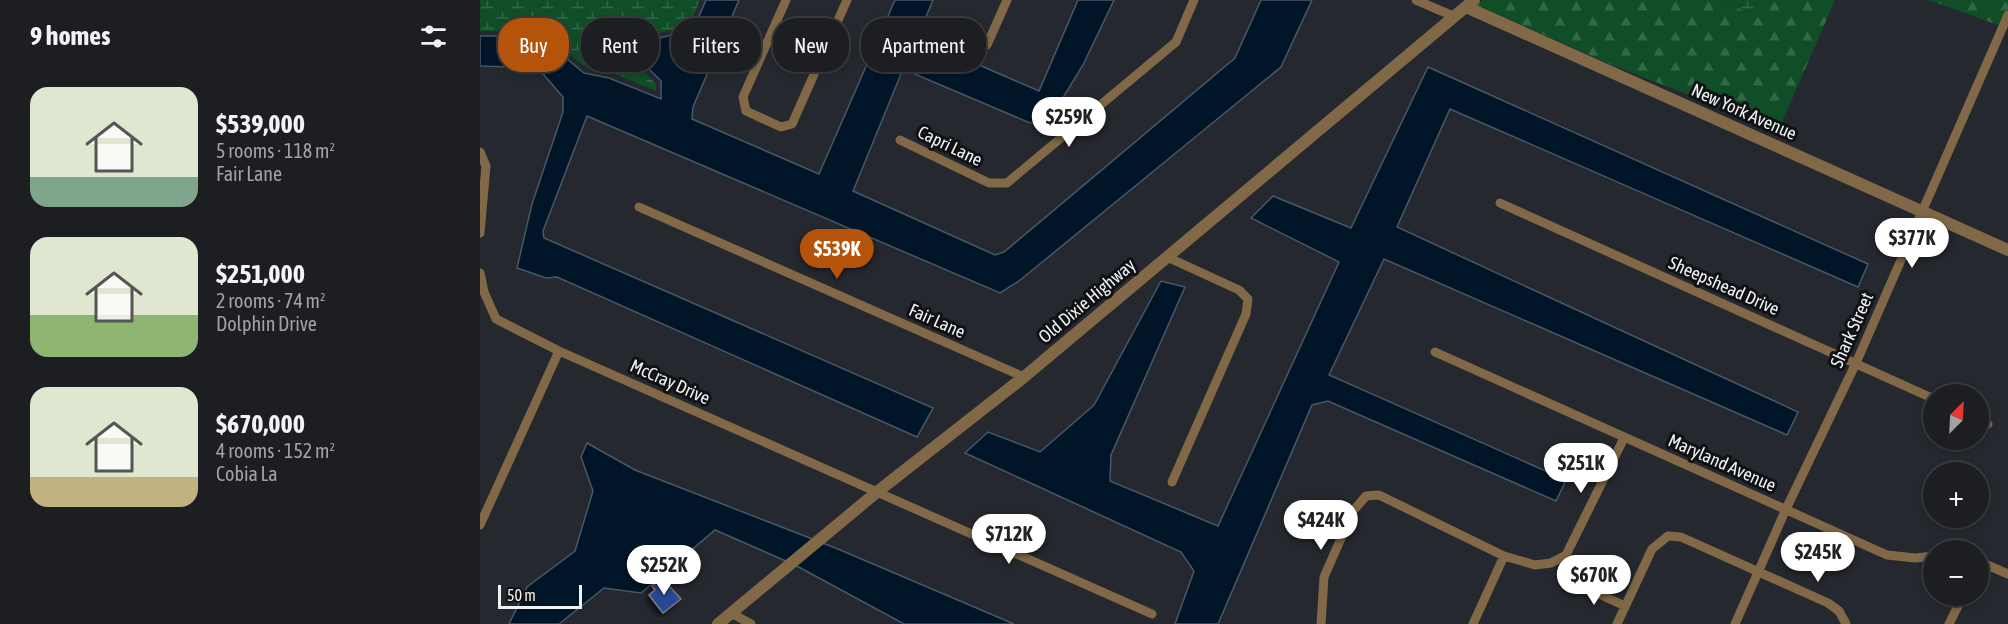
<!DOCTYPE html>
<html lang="en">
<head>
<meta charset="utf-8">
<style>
	body { margin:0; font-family:"Asap Condensed",sans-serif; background:#25272a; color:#f1f3f6; height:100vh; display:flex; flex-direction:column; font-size:22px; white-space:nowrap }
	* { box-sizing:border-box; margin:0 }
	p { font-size:20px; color:#a0a2a5 }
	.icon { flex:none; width:33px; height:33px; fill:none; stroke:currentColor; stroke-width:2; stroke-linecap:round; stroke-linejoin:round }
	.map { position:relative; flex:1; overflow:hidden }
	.panel { display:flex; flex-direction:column; background:#1c1e22; width:480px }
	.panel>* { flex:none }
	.banner { position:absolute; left:18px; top:18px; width:570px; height:54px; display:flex; gap:12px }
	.needle { width:39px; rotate:24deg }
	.controls { position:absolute; left:1443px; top:384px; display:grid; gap:12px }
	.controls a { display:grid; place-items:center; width:66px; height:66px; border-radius:50%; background:#1c1e22; box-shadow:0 3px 9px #0003,0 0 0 2px #3a3c40; font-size:30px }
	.scale { position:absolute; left:18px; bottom:15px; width:84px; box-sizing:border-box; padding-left:6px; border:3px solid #f0f2f6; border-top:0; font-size:16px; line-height:21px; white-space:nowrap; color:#f0f2f6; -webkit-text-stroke:4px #0f1113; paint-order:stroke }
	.price { position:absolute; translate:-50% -51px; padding:0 14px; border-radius:21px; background:#fff; color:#222; font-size:20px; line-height:39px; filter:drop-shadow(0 2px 3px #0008) }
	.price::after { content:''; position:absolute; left:50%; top:36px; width:18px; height:14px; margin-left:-9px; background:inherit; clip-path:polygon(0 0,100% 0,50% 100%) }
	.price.current { background:#b45309; color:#fff }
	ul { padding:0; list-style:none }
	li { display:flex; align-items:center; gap:18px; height:150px; padding:0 30px }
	li span { display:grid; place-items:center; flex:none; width:168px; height:120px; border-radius:18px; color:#555 }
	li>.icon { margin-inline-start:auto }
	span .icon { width:72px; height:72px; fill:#fffc; stroke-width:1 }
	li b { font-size:26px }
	h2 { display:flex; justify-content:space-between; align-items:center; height:72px; padding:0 30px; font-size:26px }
	.tag { padding:0 21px; border-radius:24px; background:#1c1e22; box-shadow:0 3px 9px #0003,0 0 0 2px #3a3c40; font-size:21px; line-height:54px }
	.tag.current { background:#b45309; color:#fff }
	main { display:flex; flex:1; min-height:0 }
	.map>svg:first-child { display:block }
	.forest { fill:url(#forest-firs) }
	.wetland { fill:url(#wetland-marsh) }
	.water { fill:#001628; stroke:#485866; stroke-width:1.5 }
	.building { fill:#2c4a95; stroke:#767981; stroke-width:1.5; filter:url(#shadow) }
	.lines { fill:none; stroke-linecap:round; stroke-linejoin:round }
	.minor { stroke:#816947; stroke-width:9 }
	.tertiary { stroke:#816947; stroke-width:12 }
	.labels { text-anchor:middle; stroke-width:6; stroke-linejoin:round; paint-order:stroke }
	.street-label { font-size:18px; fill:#f0f2f6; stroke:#0f1113 }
</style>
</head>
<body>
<main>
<section class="panel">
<h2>9 homes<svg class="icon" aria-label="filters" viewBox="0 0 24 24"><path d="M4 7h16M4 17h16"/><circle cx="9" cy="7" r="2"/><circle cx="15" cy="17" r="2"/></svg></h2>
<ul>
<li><span style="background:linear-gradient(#dfe7d0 75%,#7fa58c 0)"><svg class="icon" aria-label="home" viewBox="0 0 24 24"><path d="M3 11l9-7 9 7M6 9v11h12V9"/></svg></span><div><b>$539,000</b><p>5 rooms · 118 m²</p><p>Fair Lane</p></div></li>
<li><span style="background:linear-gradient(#dfe7d0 65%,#8fb573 0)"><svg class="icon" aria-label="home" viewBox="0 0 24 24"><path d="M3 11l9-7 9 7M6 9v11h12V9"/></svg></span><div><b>$251,000</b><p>2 rooms · 74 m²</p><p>Dolphin Drive</p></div></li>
<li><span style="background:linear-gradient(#dfe7d0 75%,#c2b280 0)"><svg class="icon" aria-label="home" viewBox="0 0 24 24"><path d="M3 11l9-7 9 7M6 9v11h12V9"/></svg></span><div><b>$670,000</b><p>4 rooms · 152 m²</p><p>Cobia La</p></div></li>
</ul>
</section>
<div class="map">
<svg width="1528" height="624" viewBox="0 0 1528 624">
	<defs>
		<pattern id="forest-firs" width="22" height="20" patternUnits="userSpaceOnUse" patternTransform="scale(1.5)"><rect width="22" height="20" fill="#104e27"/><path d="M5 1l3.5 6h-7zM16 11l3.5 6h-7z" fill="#336847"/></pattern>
		<pattern id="wetland-marsh" width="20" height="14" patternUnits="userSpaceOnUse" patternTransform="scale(1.5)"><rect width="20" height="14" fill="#104e27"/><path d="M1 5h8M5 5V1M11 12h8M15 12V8" fill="none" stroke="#336847"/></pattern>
		<filter id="shadow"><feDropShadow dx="-3.5" dy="3.5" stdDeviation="3" flood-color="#0009"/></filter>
	</defs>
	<rect width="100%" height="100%" fill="#25282e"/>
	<path class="forest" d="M1003 0H1226L1244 2 1272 14 1296 0H1355L1297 134 1245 109 1132 65 997 5Z
		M1448 0H1528V9L1521 26Z"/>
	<path class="wetland" d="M0 0H220L213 17 195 29 165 37 150 51 151 58 176 84V91L131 72 107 68 75 43 23 31H0Z
		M1226 0H1296L1272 14 1244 2Z"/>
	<path class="water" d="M226 0H259L213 107 212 119 339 174 415 0H453L437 38 559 91 598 0H634L603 65 570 119 550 123 423 69 373 191 515 255 524 252 755 58 781 0H832L801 67 539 281 520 293 107 116 63 231 64 238 453 408 437 437 77 277 66 278 37 268 52 204 83 112V97L58 68 0 66V36H21L74 48 104 73 129 78 181 99V81L154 54 167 41 196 34 217 21Z
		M948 67 1388 264 1378 287 970 109 917 227 1318 412 1307 435 904 259 849 375 1086 480 1076 501 848 401 832 405 738 624H695L714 571 701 552 485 453 508 432 560 452 614 405 681 281 705 287 631 455 630 481 738 526 859 262 771 218 793 196 871 228Z
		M107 443 155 470 358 549 534 624H424L315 565 235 530 161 593 124 588 79 624H29L47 587 95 551 113 491 101 457Z"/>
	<path class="building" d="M182 578 201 599 183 613 169 595 175 590 172 586Z"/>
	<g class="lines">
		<path class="minor" d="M306 0 263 97 266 111 301 127 312 124 367 0
			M936 0 973 16
			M507 45 527 0
			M420 140 509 183H527L696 42 714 0
			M0 152 6 166 0 233
			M1020 203 1454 399
			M159 207 544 377
			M687 257 759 290 768 299 766 314 692 482
			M0 273 4 292 16 319 79 351 672 614
			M955 352 1407 555 1435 558 1454 556
			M1498 419 1508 424
			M0 525 79 351
			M1498 561 1528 574
			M1093 582 1145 606
			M251 613 271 624
			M841 624 844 577 873 511 886 496 899 495 1024 556 1055 565 1071 563 1086 555 1144 438
			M993 624 1024 556
			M1137 624 1172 549 1188 536 1201 537 1348 603 1359 611 1366 624
			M1255 624 1306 509 1376 363 1528 15
			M1469 624 1483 596"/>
		<path class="tertiary" d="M986 7 1528 250
			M238 624 397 492 544 377 994 0"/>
	</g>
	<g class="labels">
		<g class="street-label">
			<text transform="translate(1264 112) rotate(24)" y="6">New York Avenue</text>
			<text transform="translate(470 146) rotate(26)" y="6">Capri Lane</text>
			<text transform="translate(1244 286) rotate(24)" y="6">Sheepshead Drive</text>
			<text transform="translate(607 301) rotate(-40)" y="6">Old Dixie Highway</text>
			<text transform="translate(457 321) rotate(24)" y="6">Fair Lane</text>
			<text transform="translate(1372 330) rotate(-66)" y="6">Shark Street</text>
			<text transform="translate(190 382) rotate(24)" y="6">McCray Drive</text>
			<text transform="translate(1242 463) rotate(24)" y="6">Maryland Avenue</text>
		</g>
	</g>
</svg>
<div class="controls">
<a><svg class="needle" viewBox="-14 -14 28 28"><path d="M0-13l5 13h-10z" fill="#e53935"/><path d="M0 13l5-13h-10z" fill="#a0a2a5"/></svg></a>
<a>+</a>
<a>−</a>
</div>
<div class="scale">50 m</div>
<b class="price" style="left:589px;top:148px">$259K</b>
<b class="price" style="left:1432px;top:269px">$377K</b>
<b class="price current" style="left:357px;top:280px">$539K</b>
<b class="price" style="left:1101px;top:494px">$251K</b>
<b class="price" style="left:841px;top:551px">$424K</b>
<b class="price" style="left:529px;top:565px">$712K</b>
<b class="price" style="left:1338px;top:583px">$245K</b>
<b class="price" style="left:184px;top:596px">$252K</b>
<b class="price" style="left:1114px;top:606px">$670K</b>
<div class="banner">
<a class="tag current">Buy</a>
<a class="tag">Rent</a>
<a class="tag">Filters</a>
<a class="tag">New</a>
<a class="tag">Apartment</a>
</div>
</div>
</main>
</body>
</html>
